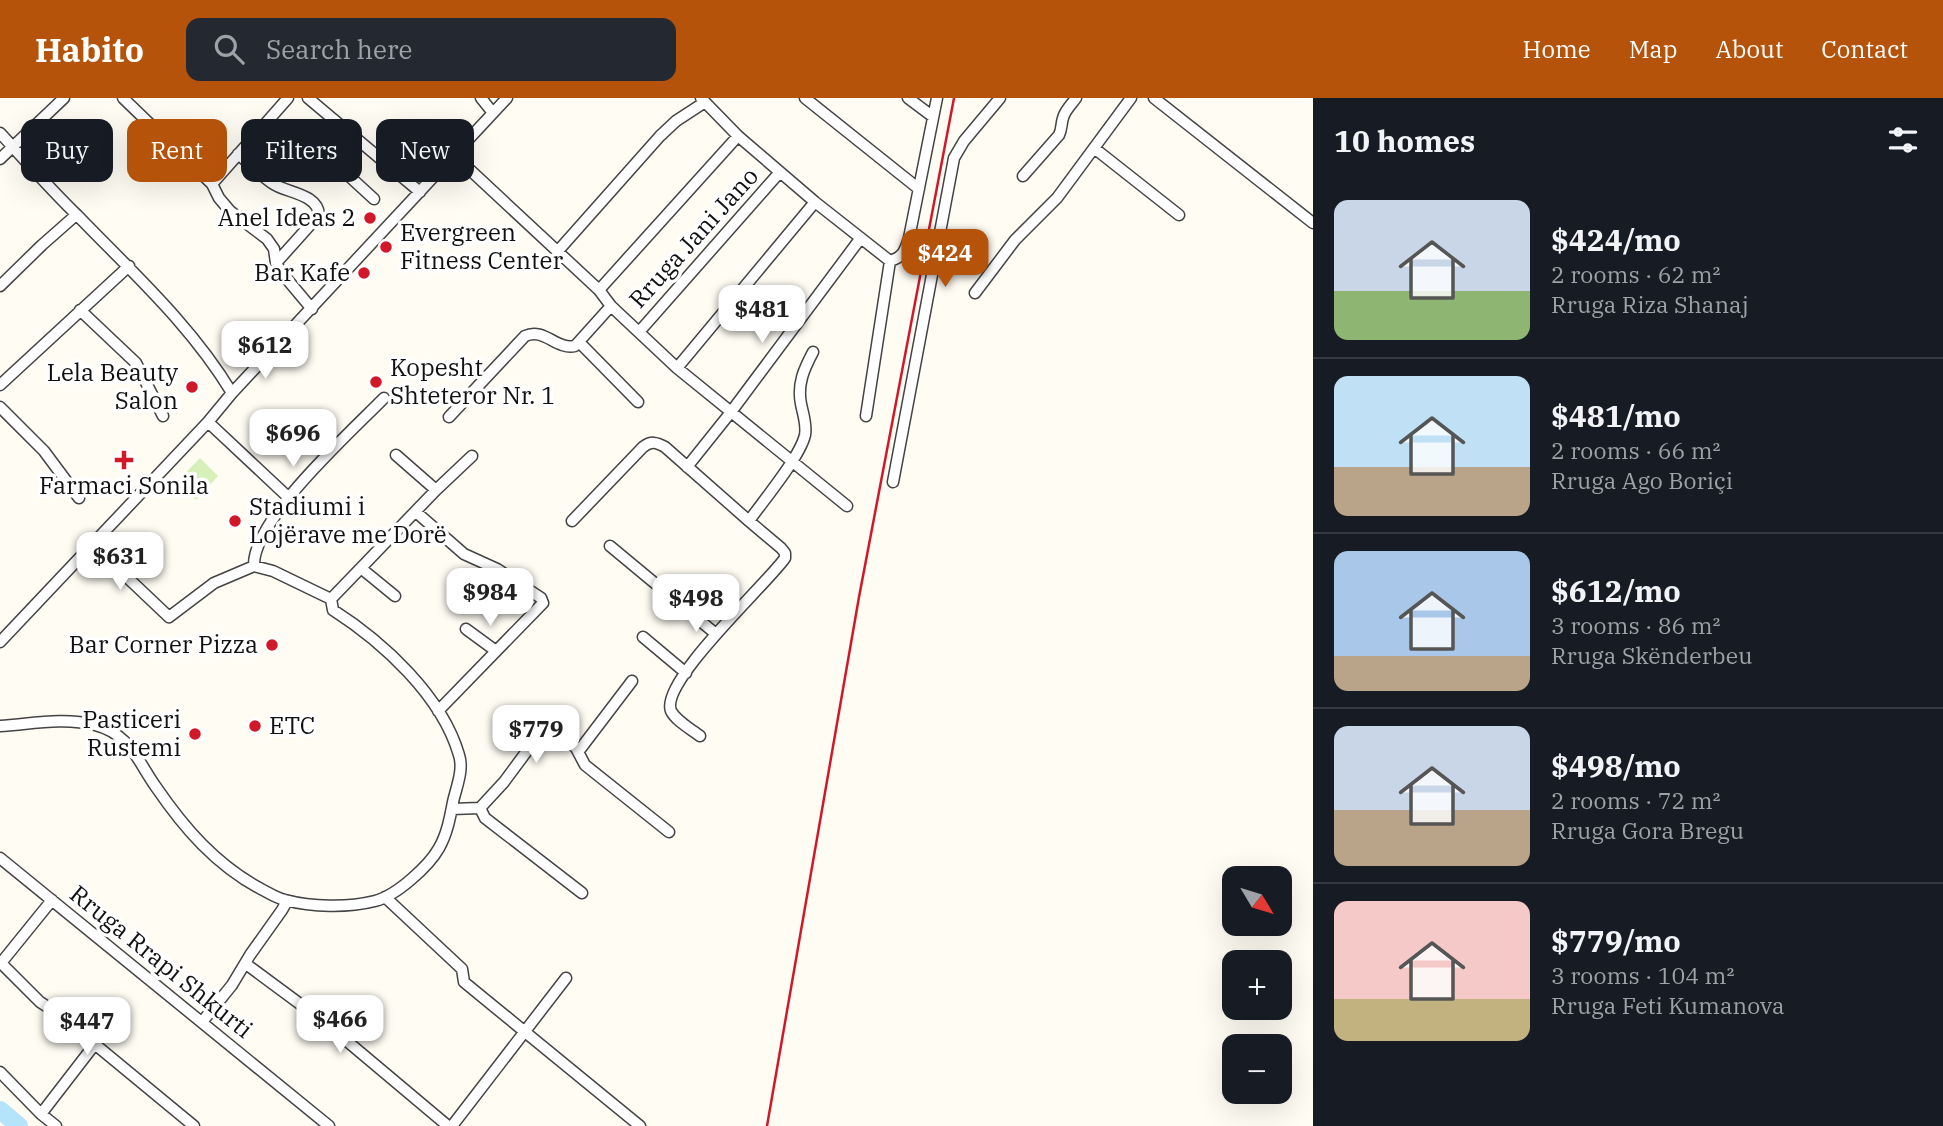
<!DOCTYPE html>
<html lang="en">
<head>
<meta charset="utf-8">
<style>
	body { margin:0; font-family:"IBM Plex Serif",serif; background:#242831; color:#f1f3f6; height:100vh; display:flex; flex-direction:column; font-size:26px; white-space:nowrap }
	* { box-sizing:border-box; margin:0 }
	p { font-size:23px; color:#9ea1a6 }
	.icon { flex:none; width:38px; height:38px; fill:none; stroke:currentColor; stroke-width:2; stroke-linecap:round; stroke-linejoin:round }
	.map { position:relative; flex:1; overflow:hidden }
	.panel { display:flex; flex-direction:column; background:#171b24; width:630px }
	.panel>* { flex:none }
	.hud { position:absolute; left:21px; top:21px; width:665px; height:63px; display:flex; gap:14px }
	.needle { width:46px; rotate:128deg }
	.tools { position:absolute; left:1222px; top:768px; display:grid; gap:14px }
	.tools a { display:grid; place-items:center; width:70px; height:70px; border-radius:14px; background:#171b24; box-shadow:0 7px 28px #0002; font-size:35px }
	.price { position:absolute; translate:-50% -60px; padding:0 16px; border-radius:14px; background:#fff; color:#222; font-size:23px; line-height:46px; filter:drop-shadow(0 2px 4px #0008) }
	.price::after { content:''; position:absolute; left:50%; top:42px; width:21px; height:16px; margin-left:-10px; background:inherit; clip-path:polygon(0 0,100% 0,50% 100%) }
	.price.selected { background:#b45309; color:#fff }
	ul { padding:0; list-style:none }
	li { display:flex; align-items:center; gap:21px; height:175px; padding:0 21px }
	li+li { border-top:2px solid #363941 }
	li span { display:grid; place-items:center; flex:none; width:196px; height:140px; border-radius:14px; color:#555 }
	li>.icon { margin-inline-start:auto }
	span .icon { width:84px; height:84px; fill:#fffc; stroke-width:1 }
	li b { font-size:30px }
	h2 { display:flex; justify-content:space-between; align-items:center; height:84px; padding:0 21px; font-size:30px }
	.pill { padding:0 24px; border-radius:14px; background:#171b24; box-shadow:0 7px 28px #0002; font-size:24px; line-height:63px }
	.pill.selected { background:#b45309; color:#fff }
	header { display:flex; align-items:center; gap:42px; box-sizing:border-box; height:98px; padding:0 35px; background:#b45309; color:#fff }
	header strong { font-size:33px }
	nav { display:flex; gap:38px; margin-inline-start:auto; font-size:24px }
	.search { width:490px; height:63px; background:#242831; display:flex; align-items:center; gap:18px; box-sizing:border-box; padding:0 24px; border-radius:14px; color:#9ea1a6; font-size:26px }
	main { display:flex; flex:1; min-height:0 }
	.map>svg:first-child { display:block }
	.green { fill:#d7efb9 }
	.lines { fill:none; stroke-linecap:round; stroke-linejoin:round }
	.river { stroke:#b3e4fc; stroke-width:18 }
	.minor-casing { stroke:#444; stroke-width:13 }
	.minor { stroke:#fff; stroke-width:10 }
	.rail { stroke:#d11829; stroke-width:2.5 }
	.poi-dot { fill:#d11829; stroke:#fff; stroke-width:2.5 }
	.labels { text-anchor:middle; stroke-width:7; stroke-linejoin:round; paint-order:stroke }
	.poi-label { font-size:24px; fill:#111; stroke:#fff; text-anchor:end }
	.street-label { font-size:24px; fill:#111; stroke:#fff }
</style>
</head>
<body>
<header>
<strong>Habito</strong>
<div class="search"><svg class="icon" aria-label="search" viewBox="0 0 24 24"><circle cx="10" cy="10" r="6"/><path d="M15 15l6 6"/></svg>Search here</div>
<nav><a>Home</a><a>Map</a><a>About</a><a>Contact</a></nav>
</header>
<main>
<div class="map">
<svg width="1313" height="1028" viewBox="0 0 1313 1028">
	<rect width="100%" height="100%" fill="#fffcf4"/>
	<path class="green" d="M200 360 218 378 196 402 177 384Z"/>
	<g class="lines">
		<path class="river" d="M0 1012 19 1028"/>
		<defs>
			<path id="minor" d="M123 0 212 86 219 100 230 113 267 141 274 151 276 165 281 174 312 211
				M308 0 420 94
				M481 0 493 15
				M701 0 738 38 815 104 890 163 866 318
				M805 0 919 91
				M908 0 932 18
				M1154 0 1313 125
				M258 34 282 53 295 61 326 57 374 101
				M0 35C25 62 50 91 77 117 132 174 191 227 232 295
				M1094 50 1179 117
				M238 56C249 65 260 77 272 85 285 95 318 95 319 117L276 165
				M454 57 599 192 611 208 677 270 847 408
				M0 61 64 0
				M1023 78 1059 37C1062 31 1061 26 1063 20 1065 12 1072 6 1076 0
				M212 86 288 0
				M557 154 660 38 676 23 705 4
				M890 163C903 159 905 153 909 140L937 0
				M0 188 42 147 76 117
				M599 192 738 38
				M975 195 1015 142 1057 100 1131 0
				M80 212 136 265 163 318
				M639 234 780 74
				M580 245 638 304
				M677 270 815 104
				M0 287 129 168
				M0 309 44 353 79 400
				M449 319 525 238C544 229 556 252 575 248L611 208
				M208 324 288 399
				M687 369 731 314 860 141
				M893 384 954 60 964 43 1000 0
				M436 392 472 358
				M416 414 464 456 497 471 541 500 543 505 438 613
				M572 423 643 349C651 343 656 344 665 349L749 423C763 403 800 359 805 337 807 327 803 316 801 306 797 286 804 271 813 254
				M610 448 716 536
				M254 468C252 422 351 334 384 300
				M362 471 395 498
				M331 501 436 392 396 357
				M466 531 496 553
				M643 539 686 575
				M0 544 208 324 232 295 507 0
				M0 628C31 626 64 619 95 627 130 636 137 662 156 689 184 730 216 767 261 791 269 795 276 800 285 802 312 809 347 810 375 803 396 798 429 768 439 750 447 736 450 720 453 704 456 690 464 672 459 657 442 598 383 544 333 512L331 501 273 473 254 468 214 485 169 519 92 446
				M700 638C691 631 676 623 671 613 659 584 768 485 785 460V455L781 450 749 423
				M578 654 632 583
				M452 711 480 710
				M0 760 329 1028
				M582 795 485 720 480 710 504 684 541 634 546 631 559 635 576 650 585 667 669 734
				M385 799 462 871 464 884 640 1028
				M52 802 1 865 40 904 57 915 194 1028
				M246 866 323 923 448 1028
				M202 924 232 887 250 857 282 812 287 803
				M0 974 41 1016 56 1028
				M41 1016 95 946
				M452 1028 566 880"/>
		</defs>
		<use href="#minor" class="minor-casing"/>
		<use href="#minor" class="minor"/>
		<path class="rail" d="M767 1028 859 499 954 0"/>
	</g>
	<g class="poi-dot">
		<circle cx="370" cy="120" r="7"/>
		<circle cx="386" cy="149" r="7"/>
		<circle cx="364" cy="175" r="7"/>
		<circle cx="376" cy="284" r="7"/>
		<circle cx="192" cy="289" r="7"/>
		<path d="M120.5 351.5h7v7h7v7h-7v7h-7v-7h-7v-7h7z"/>
		<circle cx="235" cy="423" r="7"/>
		<circle cx="272" cy="547" r="7"/>
		<circle cx="255" cy="628" r="7"/>
		<circle cx="195" cy="636" r="7"/>
	</g>
	<g class="labels">
		<g class="poi-label">
			<text x="356" y="128">Anel Ideas 2</text>
			<text x="400" y="143" text-anchor="start">Evergreen<tspan x="400" dy="28">Fitness Center</tspan></text>
			<text x="350" y="183">Bar Kafe</text>
			<text x="390" y="278" text-anchor="start">Kopesht<tspan x="390" dy="28">Shteteror Nr. 1</tspan></text>
			<text x="178" y="283">Lela Beauty<tspan x="178" dy="28">Salon</tspan></text>
			<text x="124" y="396" text-anchor="middle">Farmaci Sonila</text>
			<text x="249" y="417" text-anchor="start">Stadiumi i<tspan x="249" dy="28">Lojërave me Dorë</tspan></text>
			<text x="258" y="555">Bar Corner Pizza</text>
			<text x="181" y="630">Pasticeri<tspan x="181" dy="28">Rustemi</tspan></text>
			<text x="269" y="636" text-anchor="start">ETC</text>
		</g>
		<g class="street-label">
			<text transform="translate(694 140) rotate(-48)" y="8">Rruga Jani Jano</text>
			<text transform="translate(161 864) rotate(39)" y="8">Rruga Rrapi Shkurti</text>
		</g>
	</g>
</svg>
<div class="tools">
<a><svg class="needle" viewBox="-14 -14 28 28"><path d="M0-13l5 13h-10z" fill="#e53935"/><path d="M0 13l5-13h-10z" fill="#9ea1a6"/></svg></a>
<a>+</a>
<a>−</a>
</div>
<b class="price selected" style="left:945px;top:191px">$424</b>
<b class="price" style="left:762px;top:247px">$481</b>
<b class="price" style="left:265px;top:283px">$612</b>
<b class="price" style="left:293px;top:371px">$696</b>
<b class="price" style="left:120px;top:494px">$631</b>
<b class="price" style="left:490px;top:530px">$984</b>
<b class="price" style="left:696px;top:536px">$498</b>
<b class="price" style="left:536px;top:667px">$779</b>
<b class="price" style="left:340px;top:957px">$466</b>
<b class="price" style="left:87px;top:959px">$447</b>
<div class="hud">
<a class="pill">Buy</a>
<a class="pill selected">Rent</a>
<a class="pill">Filters</a>
<a class="pill">New</a>
</div>
</div>
<section class="panel">
<h2>10 homes<svg class="icon" aria-label="filters" viewBox="0 0 24 24"><path d="M4 7h16M4 17h16"/><circle cx="9" cy="7" r="2"/><circle cx="15" cy="17" r="2"/></svg></h2>
<ul>
<li><span style="background:linear-gradient(#c9d6e8 65%,#8fb573 0)"><svg class="icon" aria-label="home" viewBox="0 0 24 24"><path d="M3 11l9-7 9 7M6 9v11h12V9"/></svg></span><div><b>$424/mo</b><p>2 rooms · 62 m²</p><p>Rruga Riza Shanaj</p></div></li>
<li><span style="background:linear-gradient(#bfe0f5 65%,#b9a48a 0)"><svg class="icon" aria-label="home" viewBox="0 0 24 24"><path d="M3 11l9-7 9 7M6 9v11h12V9"/></svg></span><div><b>$481/mo</b><p>2 rooms · 66 m²</p><p>Rruga Ago Boriçi</p></div></li>
<li><span style="background:linear-gradient(#a9c7e8 75%,#b9a48a 0)"><svg class="icon" aria-label="home" viewBox="0 0 24 24"><path d="M3 11l9-7 9 7M6 9v11h12V9"/></svg></span><div><b>$612/mo</b><p>3 rooms · 86 m²</p><p>Rruga Skënderbeu</p></div></li>
<li><span style="background:linear-gradient(#c9d6e8 60%,#b9a48a 0)"><svg class="icon" aria-label="home" viewBox="0 0 24 24"><path d="M3 11l9-7 9 7M6 9v11h12V9"/></svg></span><div><b>$498/mo</b><p>2 rooms · 72 m²</p><p>Rruga Gora Bregu</p></div></li>
<li><span style="background:linear-gradient(#f6c9c9 70%,#c2b280 0)"><svg class="icon" aria-label="home" viewBox="0 0 24 24"><path d="M3 11l9-7 9 7M6 9v11h12V9"/></svg></span><div><b>$779/mo</b><p>3 rooms · 104 m²</p><p>Rruga Feti Kumanova</p></div></li>
</ul>
</section>
</main>
</body>
</html>
